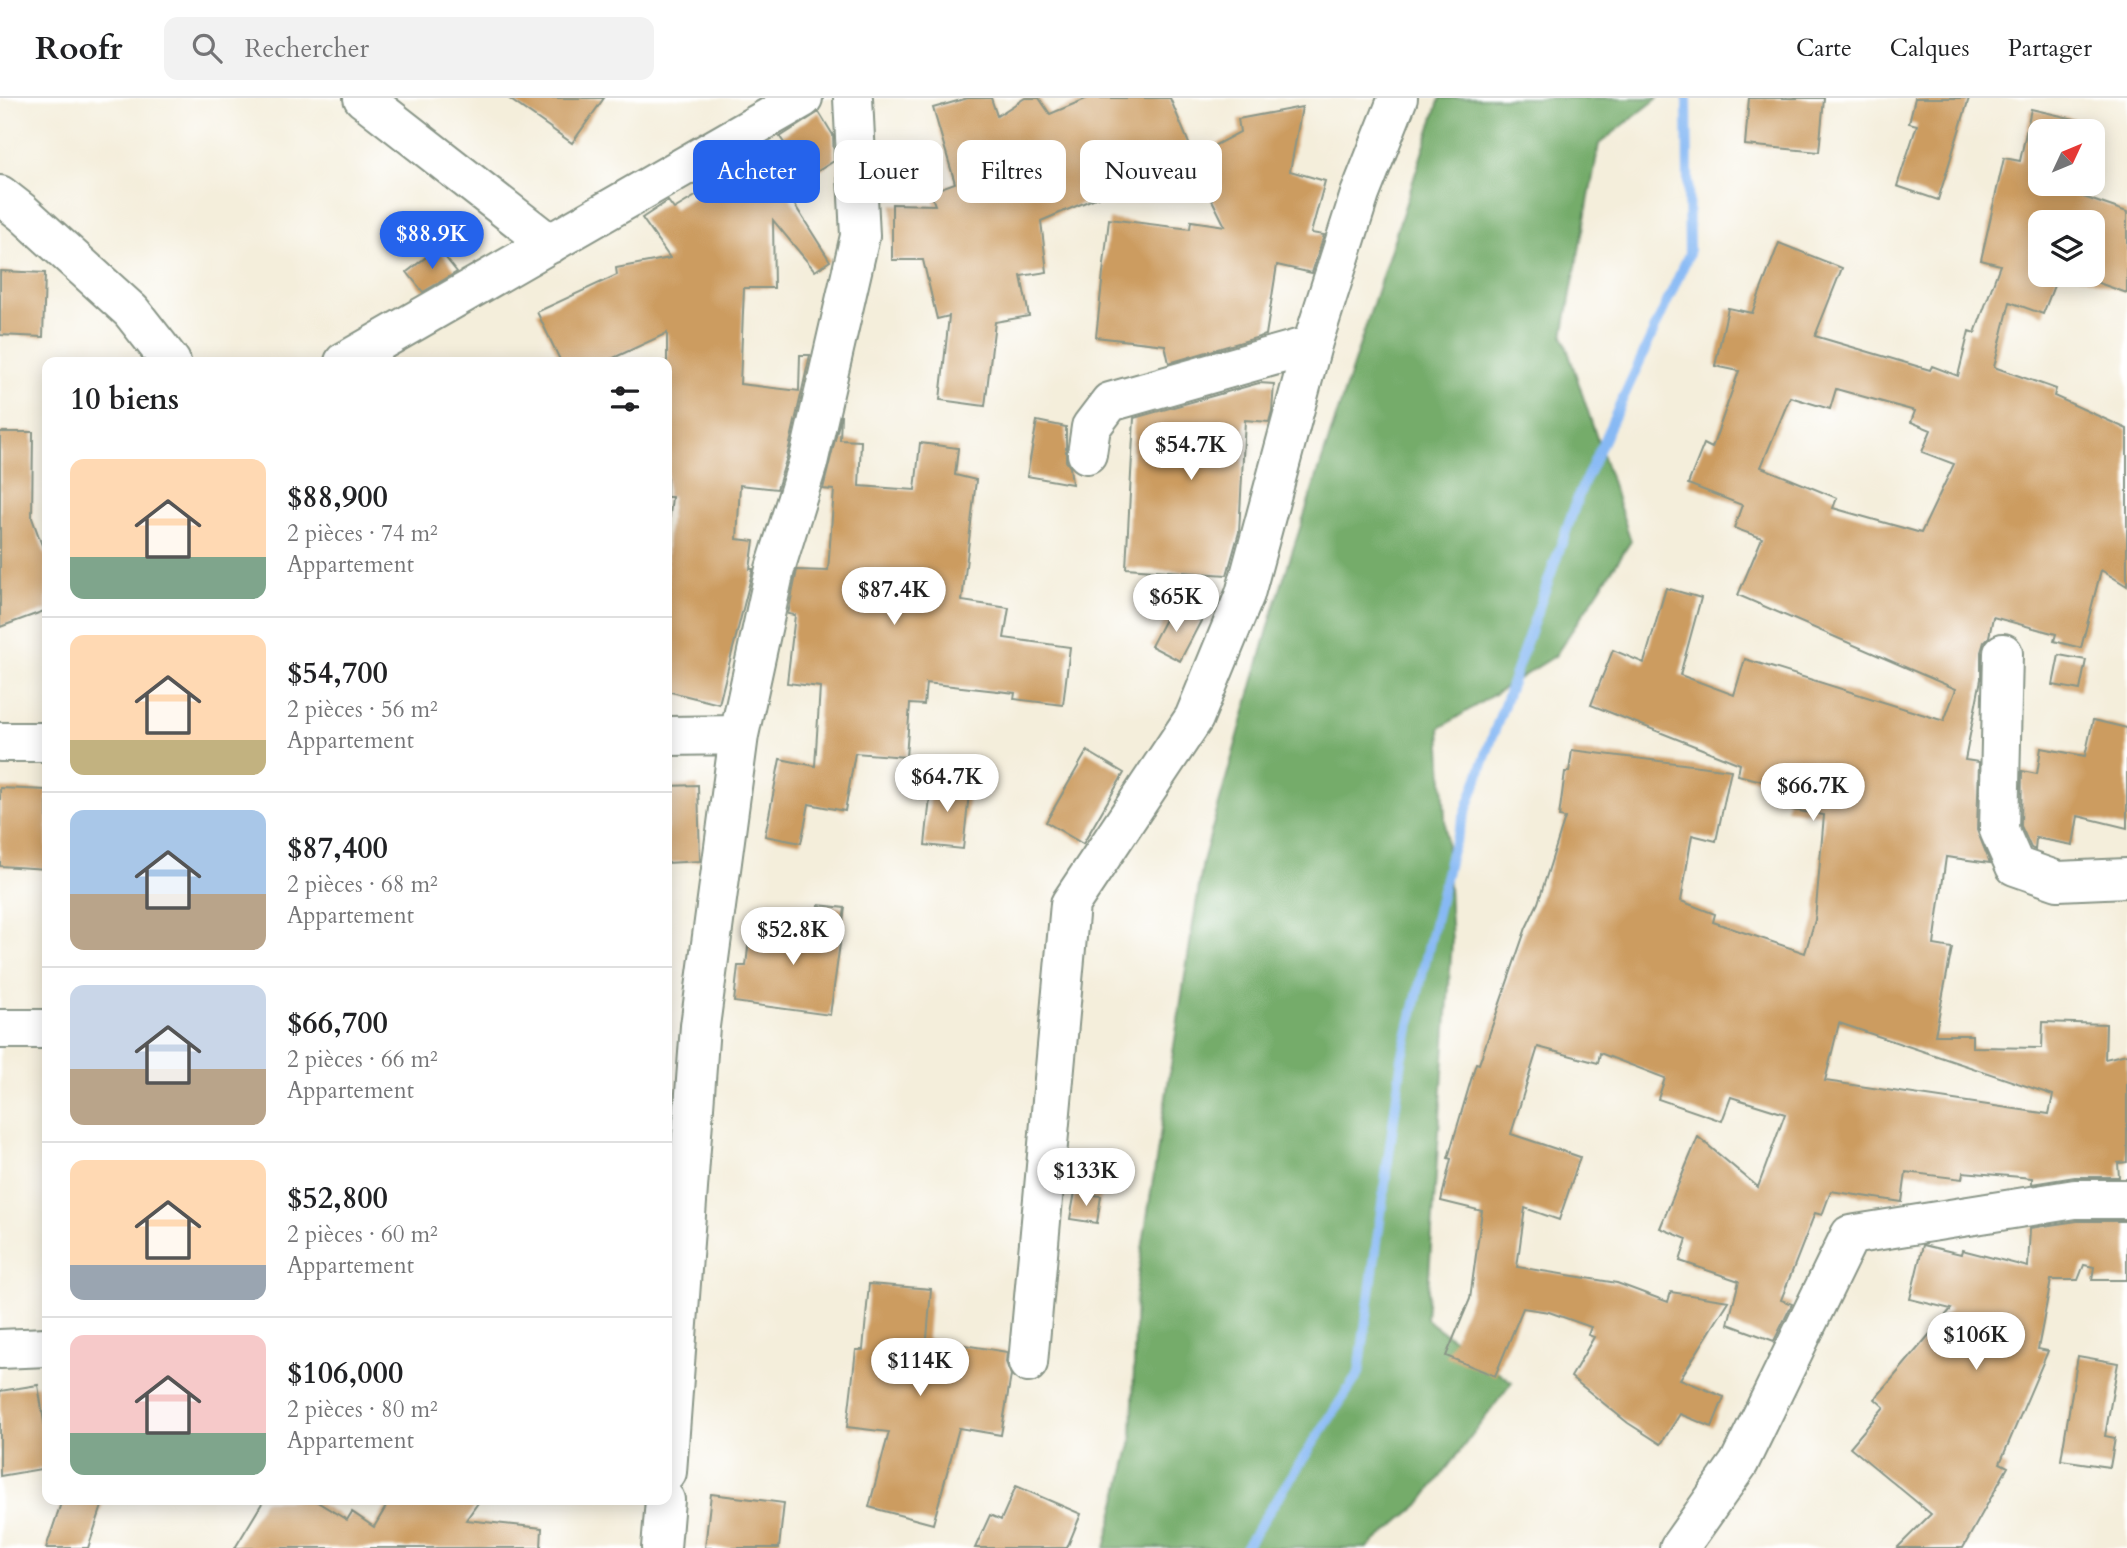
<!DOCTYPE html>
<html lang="fr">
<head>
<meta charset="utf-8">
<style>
	body { margin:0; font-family:Cardo,serif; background:#f2f2f2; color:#202124; height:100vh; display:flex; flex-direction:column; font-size:26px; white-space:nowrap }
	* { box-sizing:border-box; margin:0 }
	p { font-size:23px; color:#757577 }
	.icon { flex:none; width:38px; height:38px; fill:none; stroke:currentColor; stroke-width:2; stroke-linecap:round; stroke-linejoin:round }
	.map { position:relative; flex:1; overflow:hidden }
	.sheet { position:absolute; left:42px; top:259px; width:630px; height:1148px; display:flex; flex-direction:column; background:#fff; border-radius:14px; box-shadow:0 4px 18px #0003 }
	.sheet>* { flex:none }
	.top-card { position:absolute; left:693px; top:42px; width:665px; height:63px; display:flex; gap:14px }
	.needle { width:46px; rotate:46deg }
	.controls { position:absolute; left:2028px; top:21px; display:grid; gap:14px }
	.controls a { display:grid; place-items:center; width:77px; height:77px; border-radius:14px; background:#fff; box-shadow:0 4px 18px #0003; font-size:35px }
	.price { position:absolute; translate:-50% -60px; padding:0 16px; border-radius:24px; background:#fff; color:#222; font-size:23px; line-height:46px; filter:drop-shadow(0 2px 4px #0008) }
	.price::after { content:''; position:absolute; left:50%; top:42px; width:21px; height:16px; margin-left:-10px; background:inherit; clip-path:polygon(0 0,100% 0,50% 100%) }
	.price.active { background:#2563eb; color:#fff }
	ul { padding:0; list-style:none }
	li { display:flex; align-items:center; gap:21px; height:175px; padding:0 28px }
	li+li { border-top:2px solid #e0e0e0 }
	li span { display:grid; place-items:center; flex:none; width:196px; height:140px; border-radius:14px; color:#555 }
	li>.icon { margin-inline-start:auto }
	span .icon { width:84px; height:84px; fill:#fffc; stroke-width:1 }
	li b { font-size:30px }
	h2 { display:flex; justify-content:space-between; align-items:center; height:84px; padding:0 28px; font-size:30px }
	.pill { padding:0 24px; border-radius:14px; background:#fff; box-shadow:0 4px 18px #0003; font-size:24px; line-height:63px }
	.pill.active { background:#2563eb; color:#fff }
	header { display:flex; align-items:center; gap:42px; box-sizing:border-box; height:98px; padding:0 35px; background:#fff; border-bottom:2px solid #e0e0e0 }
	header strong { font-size:33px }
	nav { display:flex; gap:38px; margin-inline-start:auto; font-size:24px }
	.search { width:490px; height:63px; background:#f2f2f2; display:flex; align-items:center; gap:18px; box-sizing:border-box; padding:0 24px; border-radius:14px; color:#757577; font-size:26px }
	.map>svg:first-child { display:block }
	.forest { fill:#74ac6a; stroke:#4a744f; stroke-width:2 }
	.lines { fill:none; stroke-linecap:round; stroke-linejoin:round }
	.stream { stroke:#87b9f4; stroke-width:10 }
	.building { fill:#cc9c60; fill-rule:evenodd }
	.minor-casing { stroke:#8a9688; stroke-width:42 }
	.minor { stroke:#fff; stroke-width:38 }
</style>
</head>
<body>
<header>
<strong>Roofr</strong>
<div class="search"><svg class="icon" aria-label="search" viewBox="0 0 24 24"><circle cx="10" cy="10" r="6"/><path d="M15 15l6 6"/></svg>Rechercher</div>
<nav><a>Carte</a><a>Calques</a><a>Partager</a></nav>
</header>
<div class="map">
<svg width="2127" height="1450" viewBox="0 0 2127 1450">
	<rect width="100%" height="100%" fill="#fff"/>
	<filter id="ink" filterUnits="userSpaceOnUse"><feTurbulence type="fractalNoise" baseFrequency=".0143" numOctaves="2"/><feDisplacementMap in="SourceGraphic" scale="14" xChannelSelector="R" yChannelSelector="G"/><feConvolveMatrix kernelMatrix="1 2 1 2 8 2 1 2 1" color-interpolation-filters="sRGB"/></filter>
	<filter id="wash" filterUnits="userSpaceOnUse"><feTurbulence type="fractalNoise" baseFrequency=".00686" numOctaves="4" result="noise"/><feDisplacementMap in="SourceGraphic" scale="28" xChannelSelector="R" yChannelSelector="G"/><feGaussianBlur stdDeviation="1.57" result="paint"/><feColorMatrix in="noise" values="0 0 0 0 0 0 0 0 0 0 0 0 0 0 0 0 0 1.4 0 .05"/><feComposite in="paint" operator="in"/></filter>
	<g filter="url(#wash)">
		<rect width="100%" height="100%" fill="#f4eedb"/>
		<path class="forest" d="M1440 0H1658L1599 46 1563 238 1631 443 1555 558 1440 630 1452 844 1426 1221 1512 1284 1419 1407 1367 1450H1105L1132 1342 1136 1190 1203 763 1274 510Z"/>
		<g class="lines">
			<path class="stream" d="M1245 1450 1359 1275 1402 961 1451 755 1580 394 1689 156 1687 0"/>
		</g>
		<g id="blocks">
			<path class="building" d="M508 0H604L572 45Z
				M968 0H991L997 18 1025 0H1039L1050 16 1088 0H1170L1190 48 1127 75 1131 85 1041 123 1047 174 1021 178 1029 218 995 224 985 308 940 302 949 218 937 221 923 162H892V106L935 107 930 94 955 85 933 10Z
				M1749 0H1824L1819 54 1745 47Z
				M1915 0H1969L1938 102 1897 88 1917 27 1909 25Z
				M1302 9 1290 73 1325 83 1311 135 1324 137 1312 175 1277 167 1266 237 1169 265 1165 247 1096 239 1109 121 1190 131 1191 123 1225 128 1191 60 1240 34 1238 21Z
				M2031 11 2083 23 2081 33H2040V86H2078L2075 96 2127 114V195L2076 177H2093V124H2040V177H2058L2043 216 2010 204 1994 269 2056 291 2054 298 2127 331V488L2101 472 2081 550 2054 543 2056 536 1993 519 1989 539 1984 544 1981 554V581L1965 662 1979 664 1977 732 1990 765 1946 759 1934 847 1952 850 1935 937H1972V949L2042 950 2043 924 2106 926 2105 961 2127 956V1064L2118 1065 2119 1079H2075L2032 1086V1080L1963 1074 1962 1081 1906 1074 1902 1104 1831 1093 1822 1117 1815 1115 1781 1202 1792 1206 1774 1243 1728 1226 1739 1183 1680 1163 1687 1141 1660 1130 1698 1039 1758 1089 1785 1016 1731 999 1722 1023 1658 1001 1665 980 1600 955 1598 965 1538 949 1511 1036 1580 1059 1559 1122 1525 1110 1517 1169 1617 1185 1668 1204 1671 1194 1729 1203 1680 1281 1724 1299 1712 1329 1680 1316 1661 1346 1628 1325 1571 1279 1594 1239 1588 1237 1591 1229 1549 1214 1523 1210 1495 1278 1446 1258 1470 1201 1482 1113 1441 1103 1451 1061 1448 1060 1476 965 1479 966 1526 830 1538 805 1565 720 1559 719 1565 674H1569L1572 652 1731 672 1716 743 1692 737 1681 803 1715 816 1713 824 1805 855 1815 822 1824 717 1786 711 1790 690 1738 677 1740 666 1591 607 1613 552 1644 565 1666 490 1701 500 1680 577 1734 597 1745 561 1944 623 1956 591 1738 497 1762 440 1734 430 1742 407 1688 386 1704 346 1712 350 1739 273 1715 268 1728 210 1752 215 1779 145 1842 170 1815 238 1930 272 1932 268 1958 278 1969 233 1975 235 2000 167 1981 162 2004 60 2020 63ZM1836 291 1915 313 1911 324 1931 332 1922 354 1954 366 1921 435 1833 410 1837 400 1761 369 1790 299 1830 311ZM1839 925 2053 997 2049 1016 1825 983Z
				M819 14 833 37 834 63 786 93 830 163 815 173 773 122 774 190H744L740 286 799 293 800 257H810L787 359 777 391 740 387 737 441 754 443 750 471H753L719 606 667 593V444L672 399H667V235L605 264H561L537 214 617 177 616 170 670 160 642 120 668 103 674 111 784 45 780 39Z
				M438 150 457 174 423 194 407 174Z
				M0 173 45 175 43 239 0 237Z
				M1259 285 1274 286 1272 313 1269 324 1245 322 1239 434 1227 477 1126 470 1134 320Z
				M841 317 840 342 861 343 859 388 915 392 920 345 958 350 955 377 976 382 962 503 1009 510 1004 540 1070 549 1063 607 1014 601 1015 595 926 585 924 607 910 606 906 659 855 655 845 713 809 706 801 745 765 738 780 661 815 668 820 589 787 585 795 517 788 516 797 472 828 473 834 392 823 391Z
				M1037 323 1066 329V363L1070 369 1072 386 1027 378Z
				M0 334H33L32 420 47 461V512L0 529Z
				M1172 508 1201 523 1180 563 1151 548Z
				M2059 557 2086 562 2080 592 2053 587Z
				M2093 622 2127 630V730L2078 718 2073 747 2036 740 2035 752 2031 750 2021 728 2022 673 2037 676 2041 650 2085 658Z
				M1087 653 1124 675 1083 746 1046 724Z
				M932 681 970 686 963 751 925 747Z
				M698 687 700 763 667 765V688Z
				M0 690 47 692V771L0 768Z
				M818 807 845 810 830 917 734 904 738 868H746L750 831 814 839Z
				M1075 1094 1101 1098 1097 1125 1070 1121Z
				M2077 1123H2127V1182H2092L2094 1169 2084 1167 2078 1182H2051L2038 1251 2048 1253 2000 1365 2008 1369 1963 1450H1897L1931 1416 1850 1349 1884 1309 1875 1301 1951 1211 1910 1201 1923 1147 1961 1156 1962 1152 2028 1169 2030 1130Z
				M869 1186 931 1191 927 1241 1007 1254 1006 1264 1011 1277 1001 1337 959 1330 933 1426 869 1409 889 1334 847 1329 856 1252H863Z
				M2078 1258 2118 1265 2105 1338 2115 1340 2110 1369 2061 1362Z
				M38 1287 47 1342V1370L0 1378V1293Z
				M1016 1388 1081 1416 1067 1450H975L990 1417 1001 1422Z
				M711 1396 784 1405 779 1450H705Z
				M62 1402H104L88 1450H46Z
				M264 1402H314L347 1422 352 1414 374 1429 390 1402H480L466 1422 542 1430 541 1450H235Z"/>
		</g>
	</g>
	<g filter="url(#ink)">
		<use href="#blocks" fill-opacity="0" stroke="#8a9688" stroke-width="2"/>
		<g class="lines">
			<defs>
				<path id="minor" d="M363 0 550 146
					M0 97 23 115 131 213 171 264
					M344 264 803 0
					M1087 356 1091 329 1110 304 1312 247
					M2003 555 1999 732 2015 768 2058 783 2127 780
					M667 638 739 637
					M0 644H47
					M0 931H47
					M0 1251 47 1249
					M1028 1265 1070 806 1194 620 1245 496 1312 247 1360 96 1398 0
					M667 1374 700 928 739 637 775 471 808 365 860 138 853 0
					M661 1450 665 1402
					M1679 1450 1739 1365 1850 1137 2075 1101H2127"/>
			</defs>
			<use href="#minor" class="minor-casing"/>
			<use href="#minor" class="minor"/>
		</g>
	</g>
</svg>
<div class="controls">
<a><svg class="needle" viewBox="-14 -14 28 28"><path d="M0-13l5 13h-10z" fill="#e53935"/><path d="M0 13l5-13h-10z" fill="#757577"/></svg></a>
<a><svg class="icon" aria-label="layers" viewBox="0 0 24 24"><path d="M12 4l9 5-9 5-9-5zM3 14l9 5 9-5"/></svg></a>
</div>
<b class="price active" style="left:432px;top:173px">$88.9K</b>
<b class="price" style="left:1191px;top:384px">$54.7K</b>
<b class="price" style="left:894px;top:529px">$87.4K</b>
<b class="price" style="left:1176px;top:536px">$65K</b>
<b class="price" style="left:947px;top:716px">$64.7K</b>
<b class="price" style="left:1813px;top:725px">$66.7K</b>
<b class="price" style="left:793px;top:869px">$52.8K</b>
<b class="price" style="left:1086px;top:1110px">$133K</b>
<b class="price" style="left:1976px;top:1274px">$106K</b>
<b class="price" style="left:920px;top:1300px">$114K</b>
<div class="top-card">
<a class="pill active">Acheter</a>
<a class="pill">Louer</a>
<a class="pill">Filtres</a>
<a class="pill">Nouveau</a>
</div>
<section class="sheet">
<h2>10 biens<svg class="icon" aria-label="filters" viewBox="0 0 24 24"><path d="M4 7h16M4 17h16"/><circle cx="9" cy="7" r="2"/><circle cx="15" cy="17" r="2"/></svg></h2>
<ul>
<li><span style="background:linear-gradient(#ffd9b3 70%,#7fa58c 0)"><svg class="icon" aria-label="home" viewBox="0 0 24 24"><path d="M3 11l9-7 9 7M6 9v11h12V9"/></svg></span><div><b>$88,900</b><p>2 pièces · 74 m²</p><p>Appartement</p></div></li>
<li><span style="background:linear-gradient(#ffd9b3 75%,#c2b280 0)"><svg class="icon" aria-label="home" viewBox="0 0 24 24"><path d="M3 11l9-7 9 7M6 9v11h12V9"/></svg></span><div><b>$54,700</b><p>2 pièces · 56 m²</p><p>Appartement</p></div></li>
<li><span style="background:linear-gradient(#a9c7e8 60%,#b9a48a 0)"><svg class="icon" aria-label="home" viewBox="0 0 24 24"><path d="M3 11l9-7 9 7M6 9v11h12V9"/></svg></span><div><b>$87,400</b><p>2 pièces · 68 m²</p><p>Appartement</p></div></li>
<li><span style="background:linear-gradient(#c9d6e8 60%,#b9a48a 0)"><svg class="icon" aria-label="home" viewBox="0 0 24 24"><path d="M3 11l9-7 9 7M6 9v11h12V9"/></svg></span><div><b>$66,700</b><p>2 pièces · 66 m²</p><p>Appartement</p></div></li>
<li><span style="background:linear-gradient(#ffd9b3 75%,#9aa5b1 0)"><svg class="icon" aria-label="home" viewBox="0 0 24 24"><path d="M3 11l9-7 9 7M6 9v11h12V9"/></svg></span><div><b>$52,800</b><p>2 pièces · 60 m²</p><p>Appartement</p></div></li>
<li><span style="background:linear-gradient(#f6c9c9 70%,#7fa58c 0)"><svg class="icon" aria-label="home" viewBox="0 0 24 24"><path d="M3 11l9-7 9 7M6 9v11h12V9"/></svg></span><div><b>$106,000</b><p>2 pièces · 80 m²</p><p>Appartement</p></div></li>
</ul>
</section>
</div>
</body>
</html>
